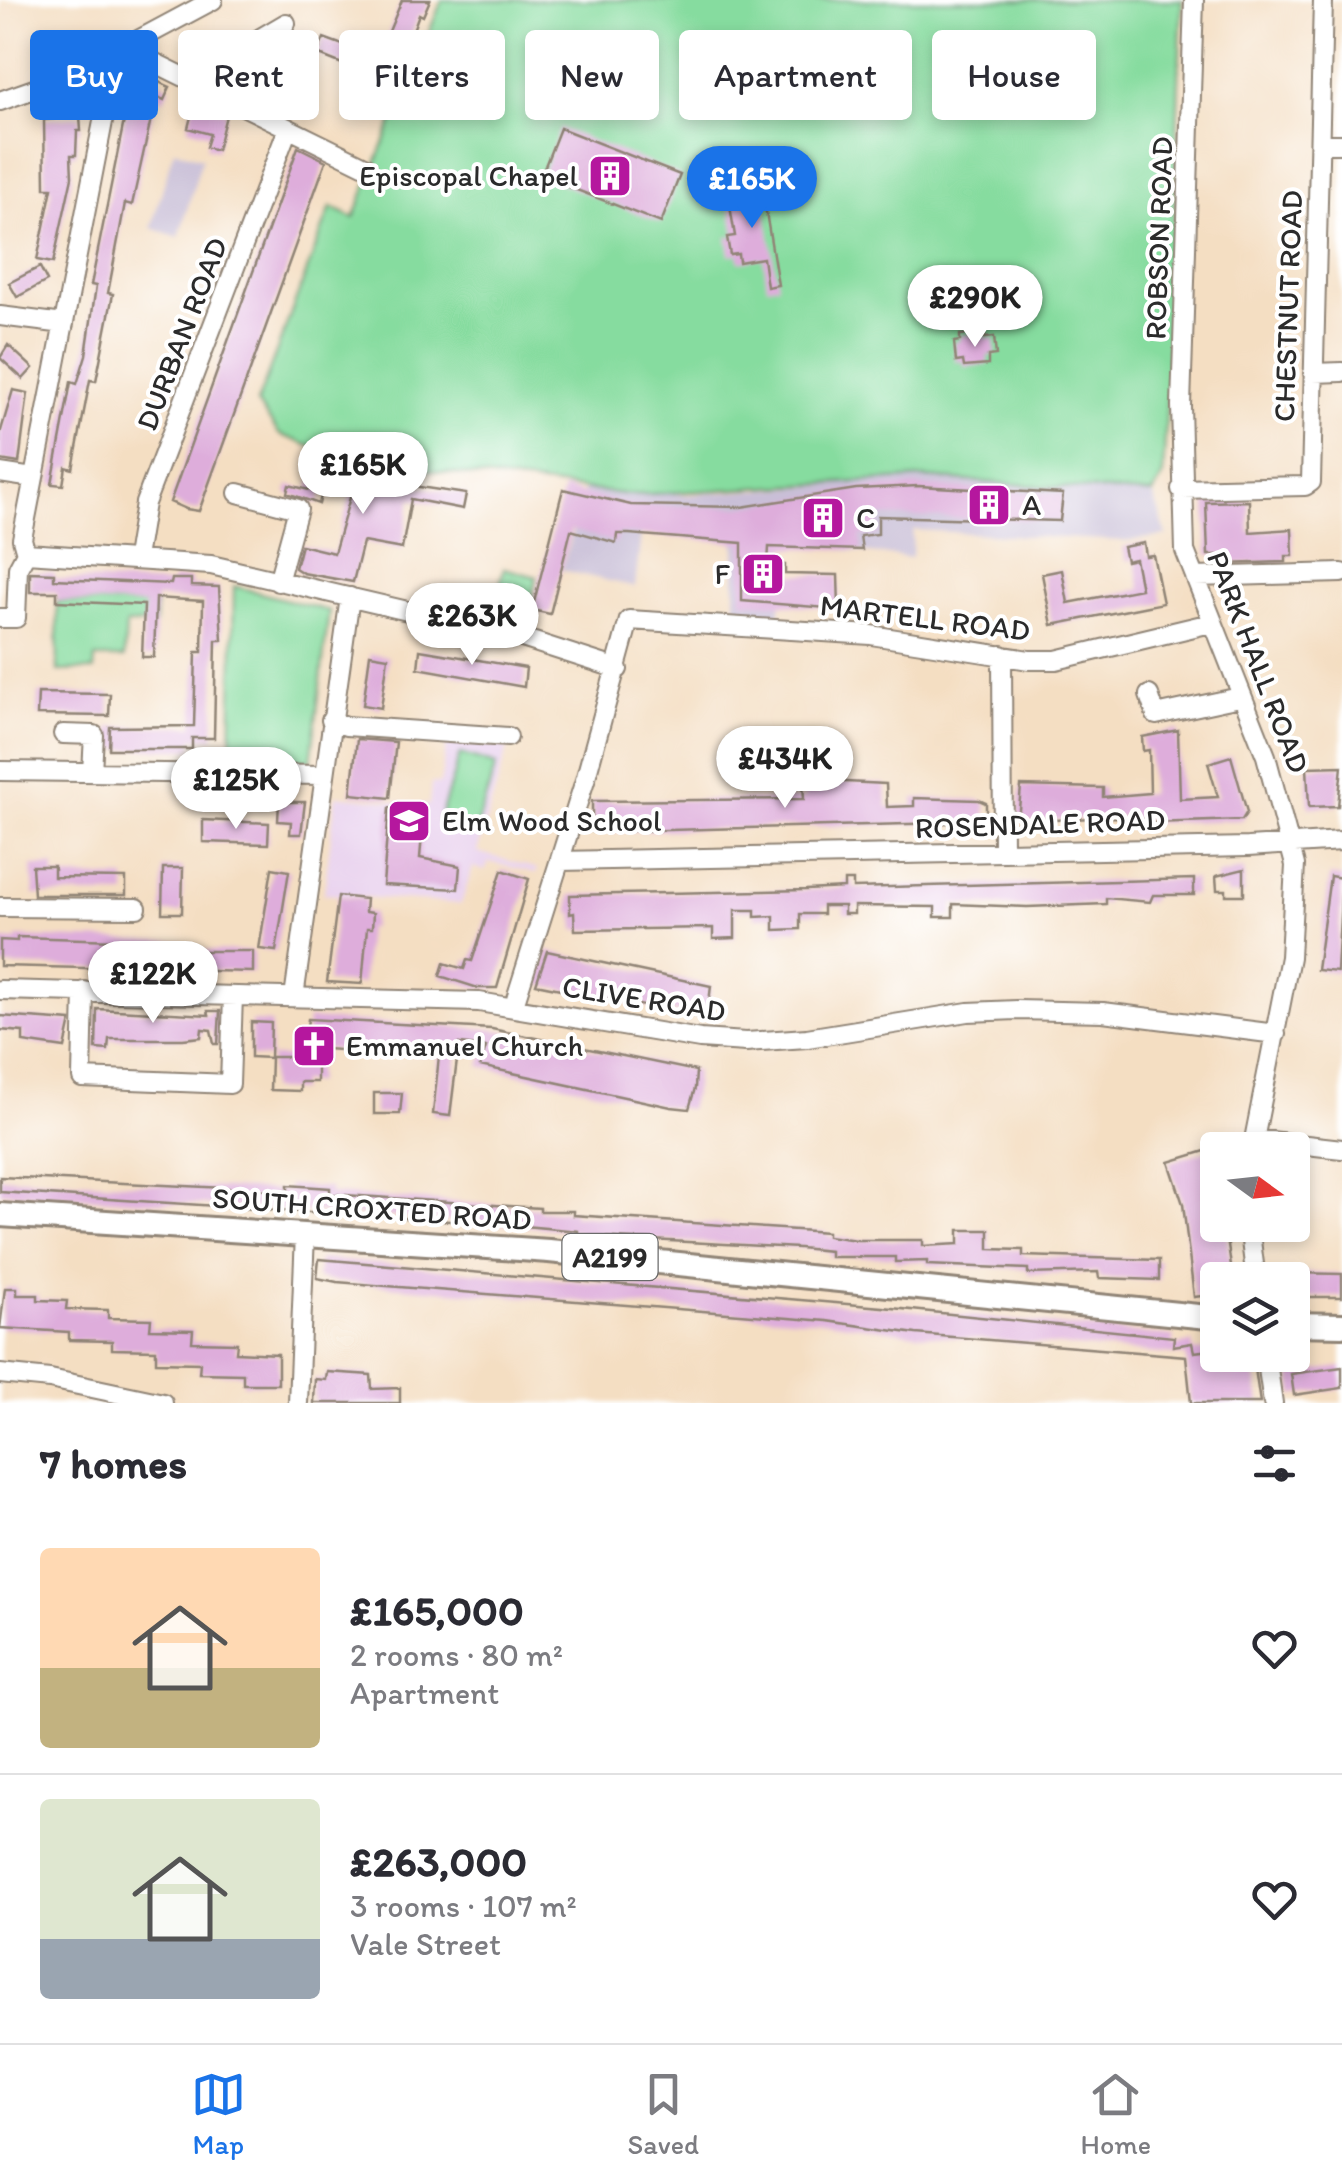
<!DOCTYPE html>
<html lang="en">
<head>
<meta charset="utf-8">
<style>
	body { margin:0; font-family:Itim,sans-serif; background:#f7f7f7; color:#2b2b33; height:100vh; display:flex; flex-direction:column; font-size:38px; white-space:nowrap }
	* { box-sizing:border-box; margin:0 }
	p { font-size:32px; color:#7c7c81 }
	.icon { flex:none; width:55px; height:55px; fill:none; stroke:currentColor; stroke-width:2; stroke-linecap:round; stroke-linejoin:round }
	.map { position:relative; height:1403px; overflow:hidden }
	.sheet { display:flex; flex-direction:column; background:#fff; flex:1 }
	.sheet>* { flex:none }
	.banner { position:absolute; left:30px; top:30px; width:1282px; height:90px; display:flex; gap:20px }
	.needle { width:65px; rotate:105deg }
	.controls { position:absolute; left:1200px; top:1132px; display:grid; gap:20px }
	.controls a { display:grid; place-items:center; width:110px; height:110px; border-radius:10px; background:#fff; box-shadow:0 5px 15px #0003; font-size:50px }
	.price { position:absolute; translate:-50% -85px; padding:0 22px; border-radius:35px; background:#fff; color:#222; font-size:32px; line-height:65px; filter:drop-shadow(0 2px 5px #0008) }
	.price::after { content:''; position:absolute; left:50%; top:60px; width:30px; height:22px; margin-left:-15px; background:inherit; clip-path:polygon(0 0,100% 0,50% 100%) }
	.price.on { background:#1a73e8; color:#fff }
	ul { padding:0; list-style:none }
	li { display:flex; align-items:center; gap:30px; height:250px; padding:0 40px }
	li+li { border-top:2px solid #e1e1e2 }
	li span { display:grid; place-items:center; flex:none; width:280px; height:200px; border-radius:10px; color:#555 }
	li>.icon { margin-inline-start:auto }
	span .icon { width:120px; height:120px; fill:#fffc; stroke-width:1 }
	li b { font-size:42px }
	h2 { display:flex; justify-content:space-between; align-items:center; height:120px; padding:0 40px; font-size:42px }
	.pill { padding:0 35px; border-radius:10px; background:#fff; box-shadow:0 5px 15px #0003; font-size:35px; line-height:90px }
	.pill.on { background:#1a73e8; color:#fff }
	.menu { display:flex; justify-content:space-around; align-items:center; height:140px; border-top:2px solid #e1e1e2; background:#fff; font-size:28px; color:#7c7c81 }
	.menu a { display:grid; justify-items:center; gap:5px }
	.menu .on { color:#1a73e8 }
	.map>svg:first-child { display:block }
	.built { fill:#e9d2ee }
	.industrial { fill:#c9bfd7 }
	.green { fill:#86dc9f; stroke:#588465; stroke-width:2.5 }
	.building { fill:#deaddb }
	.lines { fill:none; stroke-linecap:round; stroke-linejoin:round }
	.minor-casing { stroke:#908476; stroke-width:22 }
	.major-casing { stroke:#908476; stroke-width:28 }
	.minor { stroke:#fff; stroke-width:18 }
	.major { stroke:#fff; stroke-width:22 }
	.labels { text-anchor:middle; stroke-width:8; stroke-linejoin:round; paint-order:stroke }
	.shield { fill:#fff; stroke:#6b6b6b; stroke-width:2.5 }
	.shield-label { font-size:28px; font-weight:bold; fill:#2b2b2b }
	.poi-label { font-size:30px; fill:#2b2b2b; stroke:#fff; text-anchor:start }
	.street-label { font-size:30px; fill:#2b2b2b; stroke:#fff }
</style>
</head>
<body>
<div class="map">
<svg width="1342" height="1403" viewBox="0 0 1342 1403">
	<rect width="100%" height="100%" fill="#fff"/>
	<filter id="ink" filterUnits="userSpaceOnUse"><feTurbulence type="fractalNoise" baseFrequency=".01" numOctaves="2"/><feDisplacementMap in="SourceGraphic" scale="20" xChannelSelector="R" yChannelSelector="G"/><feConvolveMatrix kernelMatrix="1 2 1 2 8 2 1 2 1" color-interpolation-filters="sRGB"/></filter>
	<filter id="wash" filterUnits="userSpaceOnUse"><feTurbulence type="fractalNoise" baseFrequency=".0048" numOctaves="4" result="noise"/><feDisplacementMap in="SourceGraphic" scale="40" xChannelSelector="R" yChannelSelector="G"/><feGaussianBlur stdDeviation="2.25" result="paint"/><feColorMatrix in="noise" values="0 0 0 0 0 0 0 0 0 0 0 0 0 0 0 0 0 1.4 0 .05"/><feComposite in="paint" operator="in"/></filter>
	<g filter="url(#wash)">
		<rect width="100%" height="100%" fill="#f4dec2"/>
		<path class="built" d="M447 741 508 747 477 852 538 869 536 873 489 862 485 871 473 867 461 904 324 894 336 795 429 805 431 783 440 784Z"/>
		<path class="industrial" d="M174 150 202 158 179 237 151 228Z
			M925 478 1153 494 1167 536 1124 541 913 530 912 558 786 543 779 620 735 616V541L641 534 635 587 562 570 584 489 689 495Z"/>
		<path class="green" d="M442 0H1182L1167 401 1163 476 1153 494 925 478 632 495 392 466 307 445 279 434 257 403 331 207 354 218Z
			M504 568 537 577 524 625 492 617Z
			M234 586 329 611 311 761 231 758Z
			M57 601 156 605 155 624H126L124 658H95L94 670 58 671Z
			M460 754 496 765 475 832 439 821Z"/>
		<g id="blocks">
			<path class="building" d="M402 0H430L423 16 419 14 399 68 379 59 372 76 317 54 324 38 378 58Z
				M258 54 271 80 253 90 241 68Z
				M134 71 170 87 164 100 156 96 132 205 125 203 108 293 113 294 107 325 96 381 90 380 73 469 66 467 63 485 52 484 71 382 77 384 86 355 96 286 91 285Z
				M194 105 227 112 217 150 206 147 210 134 188 128Z
				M80 116 81 131H77L76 155H71L72 177 53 263 37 260 52 188H45L44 120Z
				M560 128 680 175 661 223 541 176Z
				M298 147 326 161 199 511 186 509 170 502Z
				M762 188 778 285 767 287 763 258 739 262 738 254 730 255 727 237 735 236 728 194Z
				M40 267 47 281 17 297 9 283Z
				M985 333V338L994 337 996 355 988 356V365L964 367 963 361 956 362 954 342 960 341V335Z
				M8 345 33 368 23 379 0 358Z
				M13 390 28 393 19 463 0 460V434Z
				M317 459 393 483 466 494 463 509 411 499 402 549 363 542 353 582 303 573 295 568 301 545 334 553 351 494 323 487 319 504 287 493 289 485 309 490Z
				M918 486 1063 494 1060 521 878 516V534L860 536 862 550 769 547 768 564 785 565V574L838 575 839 609 742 601V543L629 534H617L616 543 571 530 550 614 532 610 563 489 631 505 741 507 856 489Z
				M1249 501 1250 532 1292 529 1293 556H1286V562L1224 564 1223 555H1208L1206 502Z
				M1144 543 1146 556 1153 555 1163 603 1052 625 1042 574 1062 570 1068 603 1141 589 1135 559 1126 561 1123 547Z
				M30 572 54 573V579L171 584 172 579H191V586L219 587 222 640H216L214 738H192V749H109L110 727 194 726 196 652H202L203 601 156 598 154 657H142L144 605 57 601V592H30Z
				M420 650 526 668 524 687 418 668Z
				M370 654 388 657 381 708 363 705Z
				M38 693 110 694 109 716 37 715Z
				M1178 730 1180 799 1218 797 1208 763 1231 756 1247 812 1242 820 1151 823V819L1111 817 1018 822 1021 786 1103 788V797L1150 793 1149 750 1143 751 1142 737Z
				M357 739 396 742 390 798 351 794Z
				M1342 766 1338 806 1309 807 1307 767Z
				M825 781 886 784 887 807 914 806V798L979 800 986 803V822L592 832V801L804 799 803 784Z
				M279 802H305L301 834H290L291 822 278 821Z
				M389 808 424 811 420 858 460 866 458 889 383 885Z
				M203 820 269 823 268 844 203 842Z
				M32 866H54V877L126 878V895H34Z
				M163 868H183L182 913H162Z
				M272 868 289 871 276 951 259 949Z
				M1244 869V895H1226V890H1217L1216 876Z
				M502 870 529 879 497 988H478L440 976 444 963 464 969 467 960 472 961Z
				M1330 876 1342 878 1337 972 1317 970Z
				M1194 879V895H1153L1150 902 1106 898V904L1027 907 953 904V917H935V907L854 906V914H844V906H823V914H800V929L774 930V916L755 917V910H735V938L713 939V928L575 930 574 913 570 914V895L806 890 844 888V881H853V888Z
				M338 896 366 899 365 912 373 913 372 928H367L362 984 327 982Z
				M17 937 183 942V951H253V972L0 966V940L17 941Z
				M547 951 711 986 707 1019 536 984Z
				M97 1009 209 1015 208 1011H220L218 1044H214L211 1030 202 1029 201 1037 183 1039H109L108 1050 96 1049Z
				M0 1016 71 1021 65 1048 23 1042V1032L0 1030Z
				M308 1019 492 1029 696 1071 695 1088 689 1109 671 1107 480 1066 486 1047 459 1044 450 1116 433 1114 439 1056 325 1049 324 1063H317V1082H300V1091L270 1090 271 1057H303Z
				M251 1022 271 1023 270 1058 251 1057Z
				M374 1093H402L400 1114H374Z
				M1215 1148 1218 1225H1225L1233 1280H1218V1294L1194 1297 1183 1204 1169 1162Z
				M0 1177 288 1191V1185L330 1188V1194L540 1208V1211H573V1215L827 1232V1236L857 1240H923V1246L959 1244V1230H989V1249L1023 1250V1256L1159 1260V1280L1099 1278 1098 1272 1028 1274V1269L927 1265V1261L895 1262V1257H830V1251L799 1248 578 1236V1231L513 1225 0 1192Z
				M319 1259 882 1307 1174 1337 1173 1346 1192 1343 1194 1352 1218 1349V1355H1253L1260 1403H1191L1186 1356 916 1334 827 1321 337 1282 317 1278Z
				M1292 1273 1342 1274V1297H1292Z
				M5 1288H17V1295H38V1300L67 1301 66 1309 108 1310V1318L151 1319 150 1329 193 1330 192 1342 237 1343 236 1352 278 1354V1384H243V1374L199 1373 200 1363 156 1362V1350L112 1349V1341L69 1340V1332L0 1328Z
				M1342 1367V1388L1294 1395 1291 1374Z
				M327 1372 371 1375 372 1389 400 1388V1403H314L315 1379 326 1380Z"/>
		</g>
	</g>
	<g filter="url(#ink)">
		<use href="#blocks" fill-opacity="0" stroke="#908476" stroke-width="2.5"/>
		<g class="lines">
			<defs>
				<path id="minor" d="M1194 0 1181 406 1185 551 1266 756 1295 865 1290 957 1252 1150
					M125 48 367 167
					M215 93 235 53 286 23
					M0 101 71 76 213 0
					M1320 144H1342
					M0 316 64 324
					M1313 373 1342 372
					M0 473 33 478
					M1181 489 1305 486 1311 482 1323 0
					M238 493 298 509 278 582
					M26 553 211 565 519 637 618 669
					M26 553 22 539 114 65 112 56
					M136 558 145 503 287 131
					M1195 577 1342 573
					M0 618H16L18 568 26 553
					M1002 655 1003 852
					M1149 695 1156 715 1240 697
					M331 720 346 726 508 737
					M63 734 94 735 92 772
					M0 771 324 775
					M560 861 1248 847 1342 841
					M0 907 137 908
					M0 990 479 1002 700 1039 746 1042 807 1038 968 1012 1017 1010 1103 1012 1276 1034
					M84 991 82 1078 230 1084 233 996
					M294 997 350 597
					M514 1005 586 777 629 620 871 635 1029 660H1056L1211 623
					M1254 1139 1342 1149
					M1249 1225 1256 1280
					M1266 1355 1273 1403
					M0 1374 50 1379 163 1403
					M298 1403 305 1234"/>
				<path id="major" d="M0 1215 549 1251 1218 1318
					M1292 1324 1342 1325"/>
			</defs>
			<use href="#minor" class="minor-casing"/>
			<use href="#major" class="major-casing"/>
			<use href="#minor" class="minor"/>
			<use href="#major" class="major"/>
		</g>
	</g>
	<defs>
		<symbol id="building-square" viewBox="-11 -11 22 22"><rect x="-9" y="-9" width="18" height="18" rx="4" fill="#b5179e" stroke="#fff"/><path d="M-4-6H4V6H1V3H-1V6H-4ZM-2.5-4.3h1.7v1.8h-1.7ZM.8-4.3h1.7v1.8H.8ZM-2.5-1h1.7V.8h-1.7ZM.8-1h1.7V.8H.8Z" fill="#fff"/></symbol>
		<symbol id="school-square" viewBox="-11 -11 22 22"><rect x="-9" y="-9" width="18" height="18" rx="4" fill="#b5179e" stroke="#fff"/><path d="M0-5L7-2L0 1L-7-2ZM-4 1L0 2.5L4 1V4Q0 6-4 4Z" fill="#fff"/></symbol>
		<symbol id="church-square" viewBox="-11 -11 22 22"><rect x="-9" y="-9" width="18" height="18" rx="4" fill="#b5179e" stroke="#fff"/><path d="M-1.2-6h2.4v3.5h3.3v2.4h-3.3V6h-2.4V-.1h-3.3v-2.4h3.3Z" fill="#fff"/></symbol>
	</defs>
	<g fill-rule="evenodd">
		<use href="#building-square" x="585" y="151" width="50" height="50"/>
		<use href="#building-square" x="964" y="480" width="50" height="50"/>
		<use href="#building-square" x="798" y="493" width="50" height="50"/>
		<use href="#building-square" x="738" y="549" width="50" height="50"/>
		<use href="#school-square" x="384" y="796" width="50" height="50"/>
		<use href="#church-square" x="289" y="1021" width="50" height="50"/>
	</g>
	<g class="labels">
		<rect class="shield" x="562.5" y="1234" width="95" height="46" rx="8"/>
		<g class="shield-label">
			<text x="610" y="1267">A2199</text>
		</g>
		<g class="poi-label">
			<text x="578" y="186" text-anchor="end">Episcopal Chapel</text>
			<text x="1022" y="515">A</text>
			<text x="856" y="528">C</text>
			<text x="730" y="584" text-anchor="end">F</text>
			<text x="442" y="831">Elm Wood School</text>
			<text x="346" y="1056">Emmanuel Church</text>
		</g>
		<g class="street-label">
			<text transform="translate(1159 238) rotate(-88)" y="10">ROBSON ROAD</text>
			<text transform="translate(1288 306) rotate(-88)" y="10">CHESTNUT ROAD</text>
			<text transform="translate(182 334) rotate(-69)" y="10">DURBAN ROAD</text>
			<text transform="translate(925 618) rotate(7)" y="10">MARTELL ROAD</text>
			<text transform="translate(1258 662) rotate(69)" y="10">PARK HALL ROAD</text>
			<text transform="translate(1040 824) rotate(-2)" y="10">ROSENDALE ROAD</text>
			<text transform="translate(644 999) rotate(9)" y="10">CLIVE ROAD</text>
			<text transform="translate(372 1209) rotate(4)" y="10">SOUTH CROXTED ROAD</text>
		</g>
	</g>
</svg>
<div class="controls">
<a><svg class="needle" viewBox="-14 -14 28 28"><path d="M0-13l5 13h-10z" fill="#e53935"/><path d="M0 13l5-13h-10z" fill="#7c7c81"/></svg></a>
<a><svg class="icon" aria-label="layers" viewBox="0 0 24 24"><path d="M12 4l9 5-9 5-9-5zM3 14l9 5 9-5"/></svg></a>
</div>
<b class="price on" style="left:752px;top:231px">£165K</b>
<b class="price" style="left:975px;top:350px">£290K</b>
<b class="price" style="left:363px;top:517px">£165K</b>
<b class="price" style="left:472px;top:668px">£263K</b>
<b class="price" style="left:785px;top:811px">£434K</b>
<b class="price" style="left:236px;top:832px">£125K</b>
<b class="price" style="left:153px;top:1026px">£122K</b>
<div class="banner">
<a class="pill on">Buy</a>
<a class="pill">Rent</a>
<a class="pill">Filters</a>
<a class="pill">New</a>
<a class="pill">Apartment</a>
<a class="pill">House</a>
</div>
</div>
<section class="sheet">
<h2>7 homes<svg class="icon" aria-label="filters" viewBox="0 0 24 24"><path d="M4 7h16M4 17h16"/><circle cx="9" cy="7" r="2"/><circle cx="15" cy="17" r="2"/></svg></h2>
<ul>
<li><span style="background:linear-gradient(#ffd9b3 60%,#c2b280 0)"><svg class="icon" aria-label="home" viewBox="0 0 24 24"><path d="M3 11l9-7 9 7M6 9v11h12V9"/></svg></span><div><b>£165,000</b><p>2 rooms · 80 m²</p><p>Apartment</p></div><svg class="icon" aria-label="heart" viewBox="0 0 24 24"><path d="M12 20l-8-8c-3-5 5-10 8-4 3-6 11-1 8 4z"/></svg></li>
<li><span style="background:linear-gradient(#dfe7d0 70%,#9aa5b1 0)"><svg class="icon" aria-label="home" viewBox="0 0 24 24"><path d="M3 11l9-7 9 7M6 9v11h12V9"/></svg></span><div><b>£263,000</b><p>3 rooms · 107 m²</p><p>Vale Street</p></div><svg class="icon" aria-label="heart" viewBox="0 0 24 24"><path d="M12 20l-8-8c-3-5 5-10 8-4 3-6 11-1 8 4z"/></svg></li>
</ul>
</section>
<nav class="menu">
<a class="on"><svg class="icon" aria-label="map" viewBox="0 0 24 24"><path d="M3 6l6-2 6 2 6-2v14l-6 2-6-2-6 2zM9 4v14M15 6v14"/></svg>Map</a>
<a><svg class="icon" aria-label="saved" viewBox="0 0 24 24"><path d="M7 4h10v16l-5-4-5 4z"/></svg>Saved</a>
<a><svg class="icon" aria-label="home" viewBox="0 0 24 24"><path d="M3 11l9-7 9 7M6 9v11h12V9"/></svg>Home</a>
</nav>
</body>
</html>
